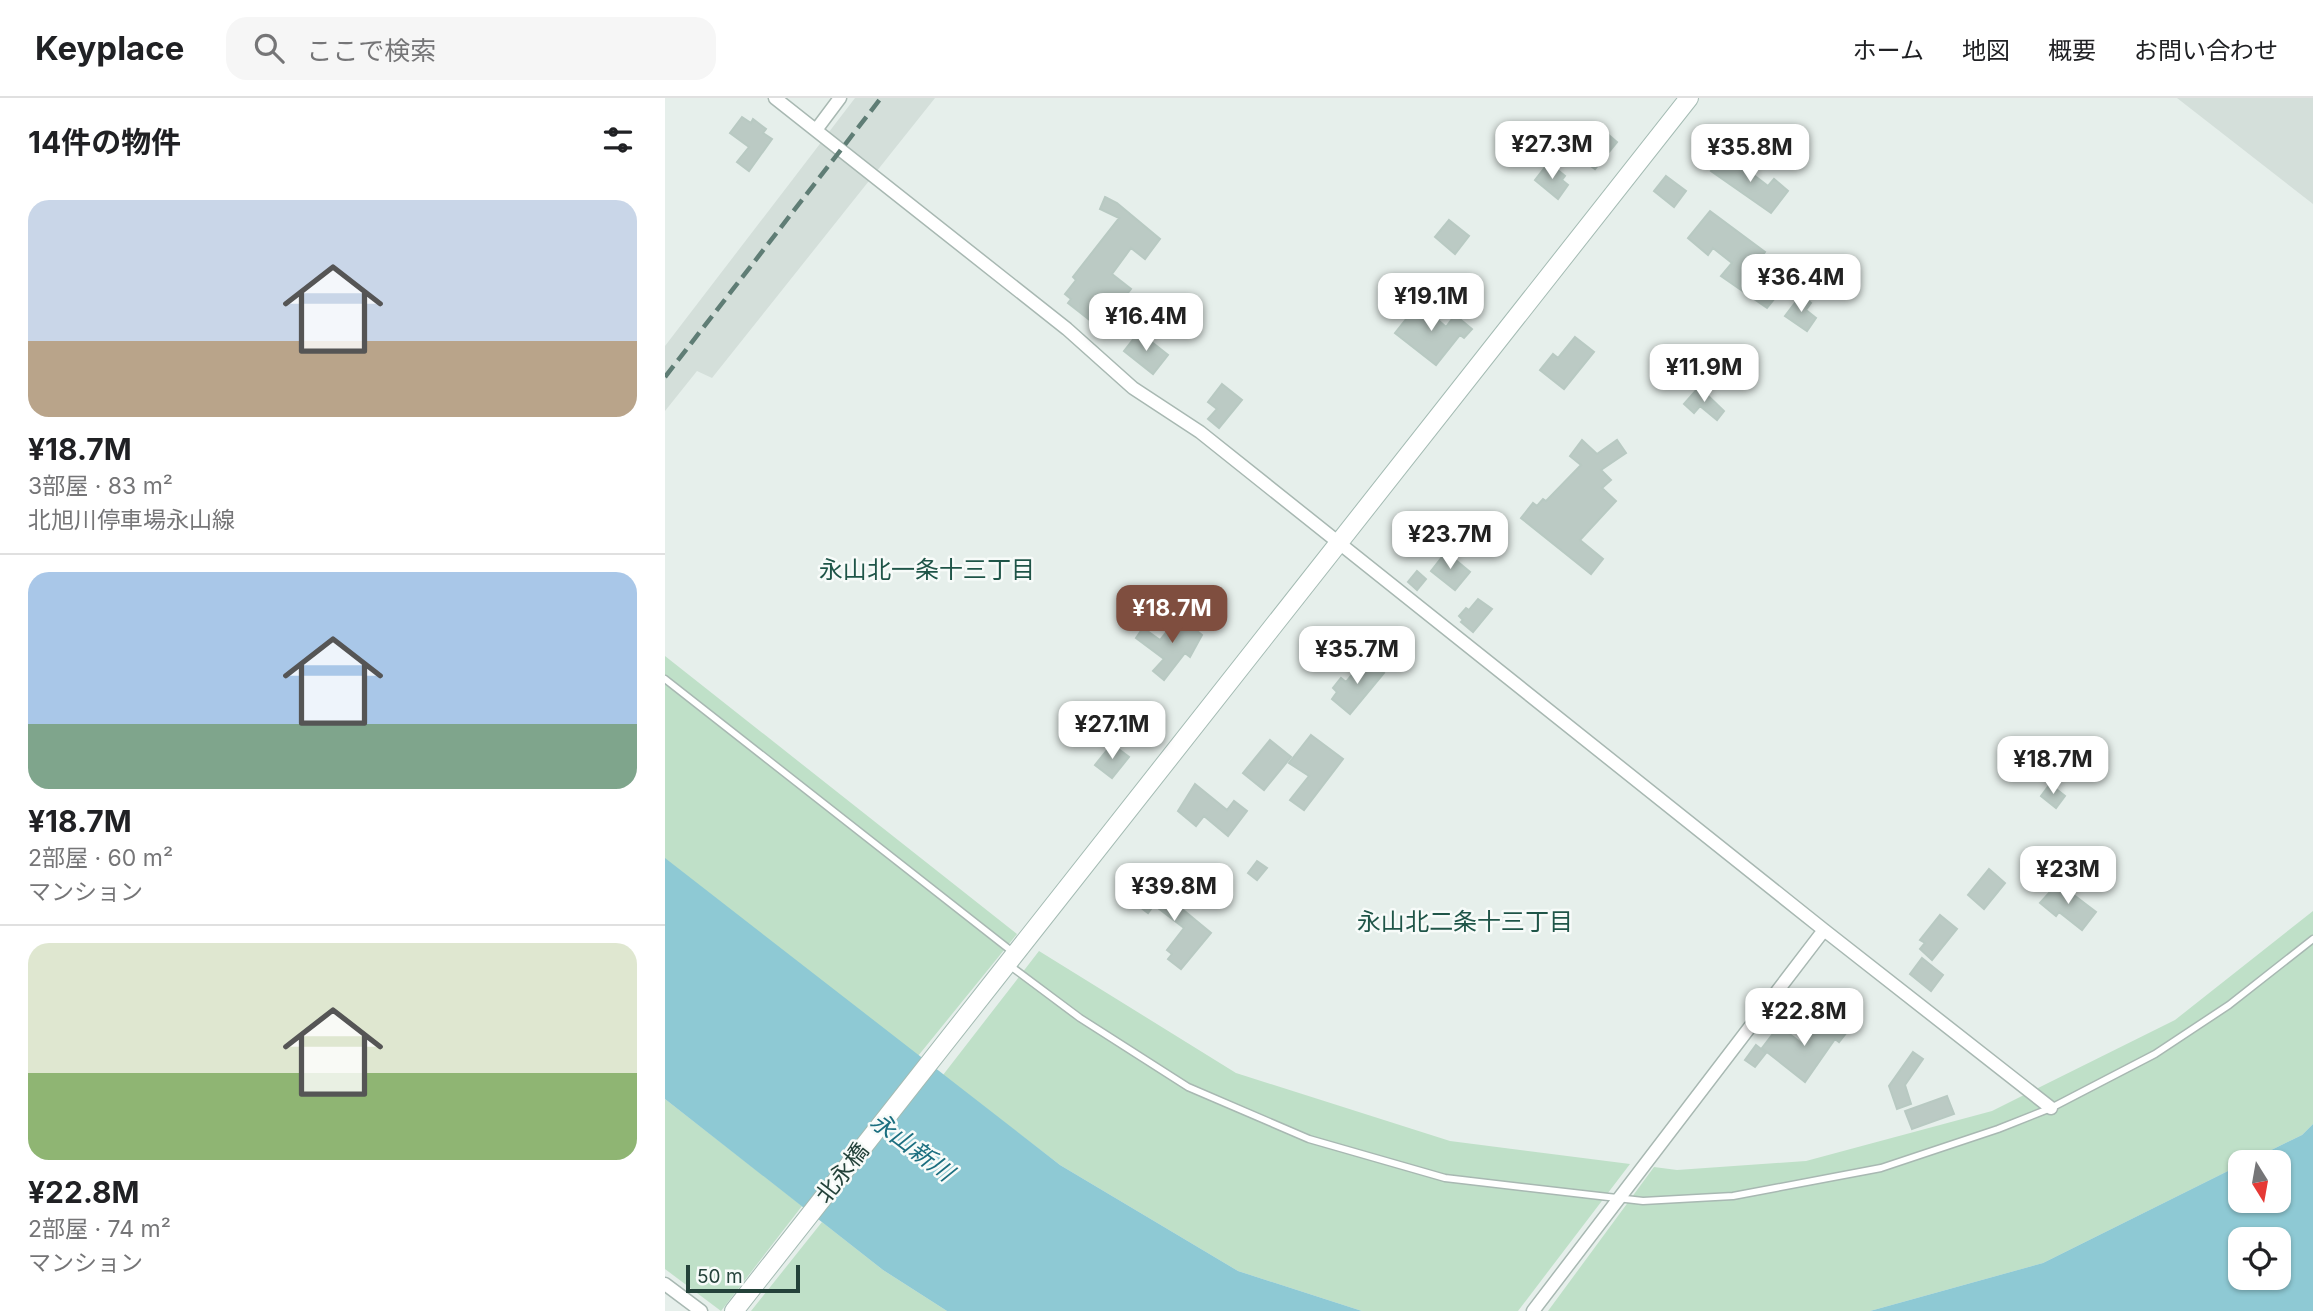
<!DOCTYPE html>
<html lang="ja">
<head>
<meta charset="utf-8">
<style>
	body { margin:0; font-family:Inter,"Noto Sans JP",sans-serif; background:#f6f6f6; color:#202124; height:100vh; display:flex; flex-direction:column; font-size:26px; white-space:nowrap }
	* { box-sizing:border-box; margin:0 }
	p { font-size:23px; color:#757577 }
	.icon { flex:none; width:38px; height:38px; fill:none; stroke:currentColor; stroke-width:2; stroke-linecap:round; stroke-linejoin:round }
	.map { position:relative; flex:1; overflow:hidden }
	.details { display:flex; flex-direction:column; background:#fff; width:665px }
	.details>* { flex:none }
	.needle { width:46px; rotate:169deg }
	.tools { position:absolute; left:1563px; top:1052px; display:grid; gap:14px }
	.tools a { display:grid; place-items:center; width:63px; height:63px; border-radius:14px; background:#fff; box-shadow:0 2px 5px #0004; font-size:35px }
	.scale { position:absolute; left:21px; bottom:18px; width:114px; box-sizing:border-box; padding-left:7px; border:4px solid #24423a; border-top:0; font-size:19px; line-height:24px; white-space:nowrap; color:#24423a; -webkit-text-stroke:5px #f7fbf9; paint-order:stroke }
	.price { position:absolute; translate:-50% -60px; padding:0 16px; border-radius:14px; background:#fff; color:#222; font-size:23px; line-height:46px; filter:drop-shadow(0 2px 4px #0008) }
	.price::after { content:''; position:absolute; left:50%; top:42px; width:21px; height:16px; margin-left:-10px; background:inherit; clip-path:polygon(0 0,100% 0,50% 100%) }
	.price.active { background:#7f4e3f; color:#fff }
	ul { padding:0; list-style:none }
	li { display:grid; align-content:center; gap:14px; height:371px; padding:0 28px }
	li+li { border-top:2px solid #e0e0e0 }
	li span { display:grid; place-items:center; height:217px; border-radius:21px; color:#555 }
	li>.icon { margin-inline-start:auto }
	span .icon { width:126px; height:126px; fill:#fffc; stroke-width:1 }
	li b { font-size:30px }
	h2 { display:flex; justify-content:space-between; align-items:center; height:84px; padding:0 28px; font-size:30px }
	header { display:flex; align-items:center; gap:42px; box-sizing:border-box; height:98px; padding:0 35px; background:#fff; border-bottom:2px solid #e0e0e0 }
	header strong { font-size:33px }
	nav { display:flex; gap:38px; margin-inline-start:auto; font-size:24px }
	.search { width:490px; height:63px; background:#f6f6f6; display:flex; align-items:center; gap:18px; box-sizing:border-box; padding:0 24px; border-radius:21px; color:#757577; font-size:26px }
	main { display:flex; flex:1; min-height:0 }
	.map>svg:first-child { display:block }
	.built { fill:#d4dfda }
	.green { fill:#bfe0c8 }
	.water { fill:#8ec9d4; fill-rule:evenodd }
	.building { fill:#bbcac4; stroke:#b8c9c2; stroke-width:2 }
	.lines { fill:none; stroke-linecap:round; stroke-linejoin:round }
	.lane-casing { stroke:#a8b8b2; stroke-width:9 }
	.street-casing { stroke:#a8b8b2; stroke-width:15 }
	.secondary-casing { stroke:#a4bbb3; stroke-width:20 }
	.lane { stroke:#fff; stroke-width:6 }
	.street { stroke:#fff; stroke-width:12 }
	.secondary { stroke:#fff; stroke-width:18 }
	.rail { stroke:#5f7d75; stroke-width:4.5; stroke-dasharray:14 7; stroke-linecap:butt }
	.labels { text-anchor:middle; stroke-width:5; stroke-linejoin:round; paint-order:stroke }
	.street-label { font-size:23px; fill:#24423a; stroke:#f7fbf9 }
	.neighbourhood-label { font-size:24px; fill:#1f5548; stroke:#f7fbf9 }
	.water-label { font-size:24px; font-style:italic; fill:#1c6f80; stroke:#f7fbf9 }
</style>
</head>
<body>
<header>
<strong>Keyplace</strong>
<div class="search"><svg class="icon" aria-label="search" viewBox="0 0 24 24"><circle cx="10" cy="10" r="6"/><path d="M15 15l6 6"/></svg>ここで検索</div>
<nav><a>ホーム</a><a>地図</a><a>概要</a><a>お問い合わせ</a></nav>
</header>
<main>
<section class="details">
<h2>14件の物件<svg class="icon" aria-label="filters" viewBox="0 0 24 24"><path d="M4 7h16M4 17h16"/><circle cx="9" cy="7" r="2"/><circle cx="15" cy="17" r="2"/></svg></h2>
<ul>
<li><span style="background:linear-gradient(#c9d6e8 65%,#b9a48a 0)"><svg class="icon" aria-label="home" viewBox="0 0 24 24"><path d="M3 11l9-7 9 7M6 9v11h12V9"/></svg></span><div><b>¥18.7M</b><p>3部屋 · 83 m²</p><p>北旭川停車場永山線</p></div></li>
<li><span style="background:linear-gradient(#a9c7e8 70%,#7fa58c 0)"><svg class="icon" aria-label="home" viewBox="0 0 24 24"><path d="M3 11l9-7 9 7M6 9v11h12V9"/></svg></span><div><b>¥18.7M</b><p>2部屋 · 60 m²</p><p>マンション</p></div></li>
<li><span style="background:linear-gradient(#dfe7d0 60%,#8fb573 0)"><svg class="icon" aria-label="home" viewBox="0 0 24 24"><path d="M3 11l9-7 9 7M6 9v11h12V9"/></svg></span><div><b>¥22.8M</b><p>2部屋 · 74 m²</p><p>マンション</p></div></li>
</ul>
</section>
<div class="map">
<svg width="1648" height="1213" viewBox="0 0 1648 1213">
	<rect width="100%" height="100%" fill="#e6efeb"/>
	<path class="built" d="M190 0H270L47 280 32 273 0 313V248Z
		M1512 0H1648V106Z"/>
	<path class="green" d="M0 558 352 836 253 958 0 761Z
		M1648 813V1026L1637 1037 1582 1064H1575V1067L1378 1165 1205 1213H883L989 1069 1012 1072 1141 1063 1327 1013 1510 922Z
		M374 853 571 975 785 1043 965 1066 853 1213H697L573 1173 395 1067 278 977Z
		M0 1001 137 1108 56 1213 0 1171Z
		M157 1124 218 1172 282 1213H86Z"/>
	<path class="water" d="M0 760 395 1067 573 1173 697 1213H282L218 1172 0 1001Z
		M1648 1026V1213H1205L1378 1165 1575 1067V1102H1614V1064H1582L1637 1037ZM1575 1141H1614V1180H1575Z"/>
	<path class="building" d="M77 19 86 25 88 21 101 31 98 35 107 41 84 73 72 64 84 49 65 35Z
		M938 32 952 44 930 71 918 62 932 46 929 43Z
		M1060 55 1103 88 1109 81 1123 93 1106 115 1046 73Z
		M881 68 885 71 888 68 900 78 897 82 903 87 893 101 870 82Z
		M1001 78 1021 93 1009 109 989 93Z
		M440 99 452 105 495 141 480 161 466 150 447 176 466 191 435 230 403 205 406 201 400 196 411 182 408 179 454 120 435 111Z
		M1045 113 1100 154 1082 178 1110 200 1102 210 1056 178 1067 165 1048 150 1043 157 1023 140Z
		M784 122 804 138 790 156 770 139Z
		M1136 197 1146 205 1141 212 1151 220 1142 233 1120 218Z
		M754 205 781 229 790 217 807 231 799 240 795 237 771 267 730 235Z
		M482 208 497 220 485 235 470 223Z
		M474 234 503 257 488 276 459 253Z
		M910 239 929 254 899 291 875 272 888 256 893 260Z
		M557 286 577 302 554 330 543 321 552 311 543 304Z
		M1034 289 1059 313 1052 322 1035 308 1029 315 1019 306Z
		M917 342 932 356 952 342 961 355 936 372 946 382 937 390 951 403 915 442 938 461 926 476 856 420 868 405 872 408 878 401 881 403 916 367 905 358Z
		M781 454 805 474 790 492 766 473Z
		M752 473 761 481 752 492 743 484Z
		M813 501 827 511 808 534 796 524 798 522 794 518 801 510 804 512Z
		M514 518 537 537 525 559 520 555 499 582 488 573 499 561 471 540 478 530 495 542Z
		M700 561 719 575 685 616 667 601 672 594 668 590 676 580 681 584Z
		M458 613 474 626 465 638 448 624Z
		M646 637 678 661 639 712 625 702 644 678 624 665Z
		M605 642 626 659 599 692 578 675Z
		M447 646 464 659 447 680 430 667Z
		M530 686 562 712 569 703 582 713 563 738 539 718 531 728 513 713Z
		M1385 686 1400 698 1391 710 1376 698Z
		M592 763 602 770 592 782 583 775Z
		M1324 771 1340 785 1319 811 1303 797Z
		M482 782 546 835 516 871 503 861 507 856 502 852 519 830 489 807 483 815 466 802Z
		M1393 785 1431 814 1417 832 1394 814 1391 818 1375 805Z
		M1275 817 1292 831 1267 862 1255 851 1260 845 1255 842Z
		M1257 860 1278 877 1266 893 1245 876Z
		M1161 918 1182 934 1174 944 1170 941 1140 984 1097 950 1114 928 1139 947Z
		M1091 947 1101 955 1090 969 1080 962Z
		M1248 954 1258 961 1240 987 1246 1006 1232 1011 1224 988Z
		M1282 998 1289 1016 1247 1031 1240 1013Z"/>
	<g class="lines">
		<defs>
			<path id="lane" d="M0 581 349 855
				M344 867 415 920 523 989 644 1041 780 1080 978 1103 1068 1098 1216 1070 1333 1031 1386 1010 1490 956 1564 907 1648 841"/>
			<path id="street" d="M110 0 402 231 468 290 535 334 1159 832 1386 1010
				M151 32 175 0
				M0 1186 36 1213
				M868 1213 1159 832"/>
			<path id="secondary" d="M69 1213 1024 0"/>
		</defs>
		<use href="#lane" class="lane-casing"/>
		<use href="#street" class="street-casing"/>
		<use href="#secondary" class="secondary-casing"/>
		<use href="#lane" class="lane"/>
		<use href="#street" class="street"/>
		<use href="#secondary" class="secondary"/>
		<path class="rail" d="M0 279 216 0"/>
	</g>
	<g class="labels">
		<g class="street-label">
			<text transform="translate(177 1075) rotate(-52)" y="8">北永橋</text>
		</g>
		<g class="neighbourhood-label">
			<text x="262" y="480">永山北一条十三丁目</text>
			<text x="800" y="832">永山北二条十三丁目</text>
		</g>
		<g class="water-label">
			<text transform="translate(247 1049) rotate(37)" y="8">永山新川</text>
		</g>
	</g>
</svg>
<div class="tools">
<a><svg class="needle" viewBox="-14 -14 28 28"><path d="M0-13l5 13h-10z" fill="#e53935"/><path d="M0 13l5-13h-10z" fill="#757577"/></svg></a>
<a><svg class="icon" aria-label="locate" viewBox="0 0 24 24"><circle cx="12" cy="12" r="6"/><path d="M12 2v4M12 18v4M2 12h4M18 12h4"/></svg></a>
</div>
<div class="scale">50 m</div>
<b class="price" style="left:887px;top:83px">¥27.3M</b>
<b class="price" style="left:1085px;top:86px">¥35.8M</b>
<b class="price" style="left:1136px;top:216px">¥36.4M</b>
<b class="price" style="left:766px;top:235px">¥19.1M</b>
<b class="price" style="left:481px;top:255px">¥16.4M</b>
<b class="price" style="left:1039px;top:306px">¥11.9M</b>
<b class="price" style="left:785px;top:473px">¥23.7M</b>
<b class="price active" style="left:507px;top:547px">¥18.7M</b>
<b class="price" style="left:692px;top:588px">¥35.7M</b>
<b class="price" style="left:447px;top:663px">¥27.1M</b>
<b class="price" style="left:1388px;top:698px">¥18.7M</b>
<b class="price" style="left:1403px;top:808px">¥23M</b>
<b class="price" style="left:509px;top:825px">¥39.8M</b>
<b class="price" style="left:1139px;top:950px">¥22.8M</b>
</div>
</main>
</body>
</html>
